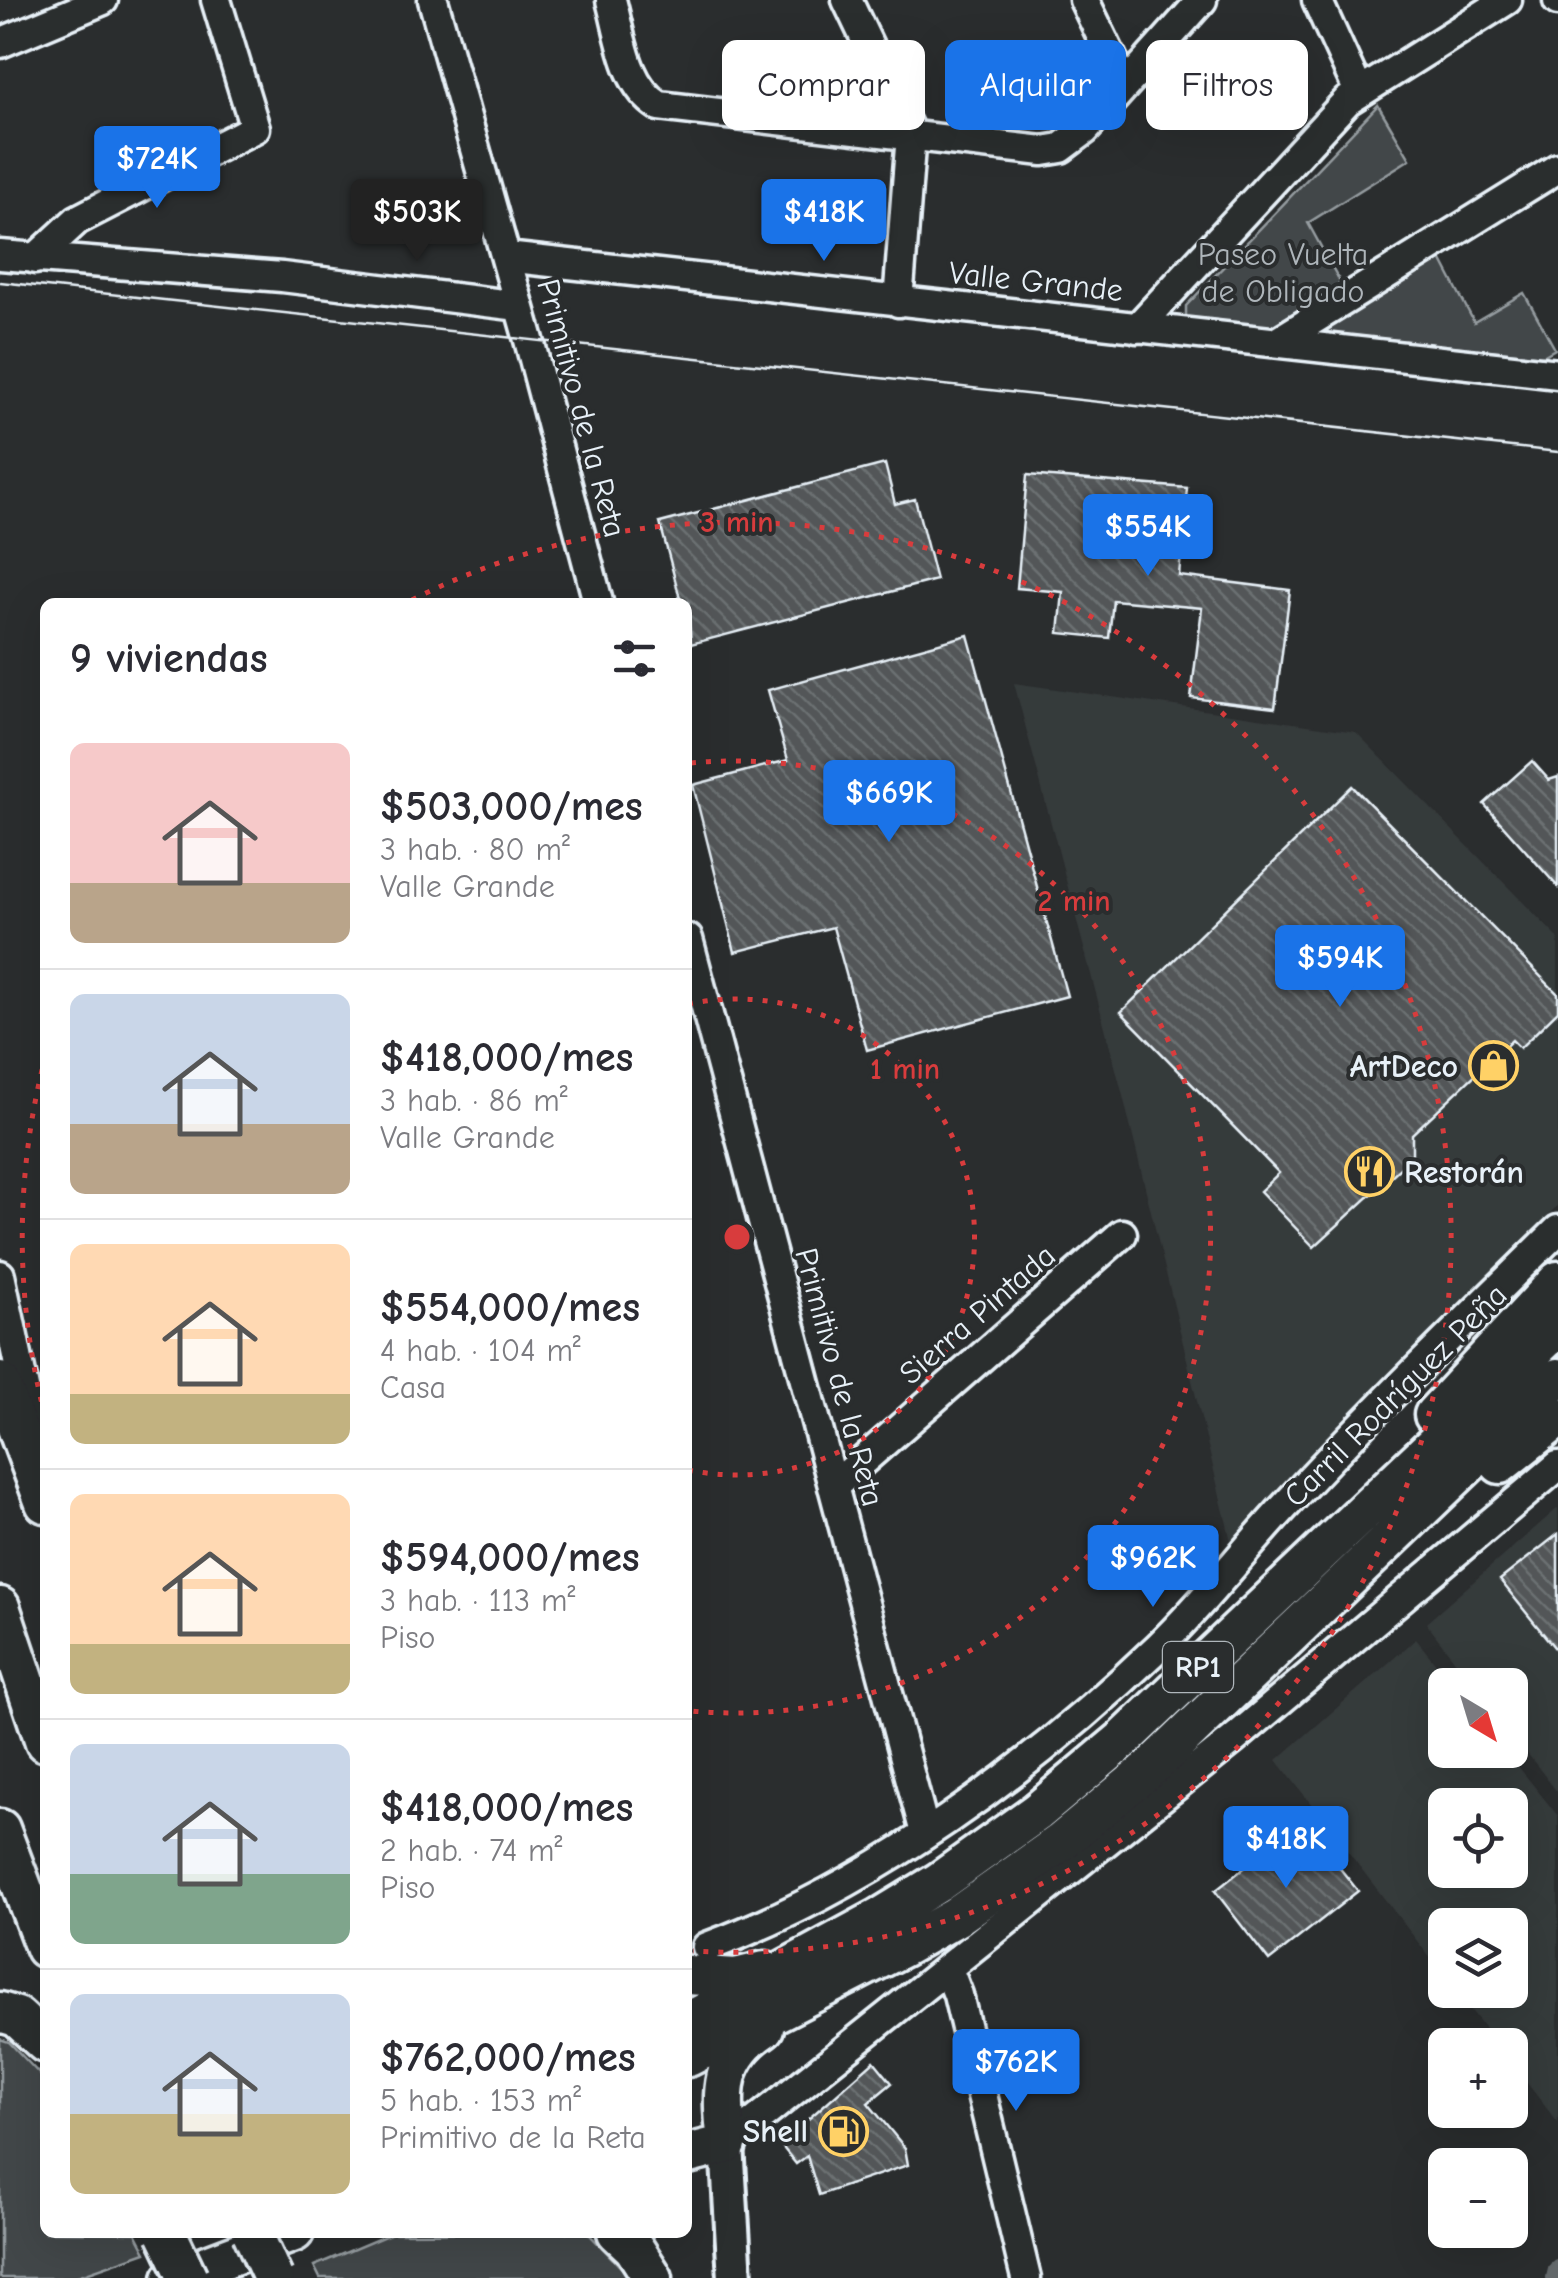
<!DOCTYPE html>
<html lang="es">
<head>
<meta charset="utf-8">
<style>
	body { margin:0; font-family:"Comic Neue",sans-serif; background:#f7f7f7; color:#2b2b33; height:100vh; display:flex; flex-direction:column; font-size:38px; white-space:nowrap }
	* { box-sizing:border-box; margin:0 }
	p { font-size:32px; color:#7c7c81 }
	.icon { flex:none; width:55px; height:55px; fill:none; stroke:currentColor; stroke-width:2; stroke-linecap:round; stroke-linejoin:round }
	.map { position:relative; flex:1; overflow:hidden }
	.details { position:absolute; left:40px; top:598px; width:652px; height:1640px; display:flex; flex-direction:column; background:#fff; border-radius:15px; box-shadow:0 10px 40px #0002 }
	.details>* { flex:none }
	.banner { position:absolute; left:722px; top:40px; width:685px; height:90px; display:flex; gap:20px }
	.needle { width:65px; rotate:142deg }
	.tools { position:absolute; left:1428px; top:1668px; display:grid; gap:20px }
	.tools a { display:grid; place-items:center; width:100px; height:100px; border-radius:15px; background:#fff; box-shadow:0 10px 40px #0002; font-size:50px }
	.price { position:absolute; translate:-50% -85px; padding:0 22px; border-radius:10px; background:#1a73e8; color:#fff; font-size:32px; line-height:65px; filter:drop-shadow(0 2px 5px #0008) }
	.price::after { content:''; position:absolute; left:50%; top:60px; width:30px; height:22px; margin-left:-15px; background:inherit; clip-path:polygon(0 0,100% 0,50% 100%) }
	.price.active { background:#222; color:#fff }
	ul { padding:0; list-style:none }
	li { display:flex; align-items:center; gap:30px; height:250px; padding:0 30px }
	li+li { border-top:2px solid #e1e1e2 }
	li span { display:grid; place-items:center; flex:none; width:280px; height:200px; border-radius:15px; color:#555 }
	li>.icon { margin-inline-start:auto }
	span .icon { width:120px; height:120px; fill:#fffc; stroke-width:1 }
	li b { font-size:42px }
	h2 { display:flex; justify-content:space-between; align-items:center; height:120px; padding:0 30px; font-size:42px }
	.tag { padding:0 35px; border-radius:15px; background:#fff; box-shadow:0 10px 40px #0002; font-size:35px; line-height:90px }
	.tag.active { background:#1a73e8; color:#fff }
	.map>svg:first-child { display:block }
	.built { fill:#363a3b; fill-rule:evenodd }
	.green { fill:#424648; stroke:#959ca0; stroke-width:2.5 }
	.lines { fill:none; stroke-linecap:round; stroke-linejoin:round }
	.canal { stroke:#63686b; stroke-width:20 }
	.building { fill:url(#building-back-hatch); stroke:#e8f1f8; stroke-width:2.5 }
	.minor-casing { stroke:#e8f1f8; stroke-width:35 }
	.major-casing { stroke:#e8f1f8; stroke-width:40 }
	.highway-casing { stroke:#e8f1f8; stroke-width:45 }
	.minor { stroke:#2a2d2e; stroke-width:28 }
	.major { stroke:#2a2d2e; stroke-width:32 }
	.highway { stroke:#2a2d2e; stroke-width:38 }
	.tram { stroke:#e8f1f8; stroke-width:2.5 }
	.highway-bridge-casing { stroke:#e8f1f8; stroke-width:45; stroke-linecap:butt }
	.highway-bridge { stroke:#2a2d2e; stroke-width:38 }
	.ring { fill:none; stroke:#d83c3d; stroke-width:5; stroke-dasharray:5 10 }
	.labels { text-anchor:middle; stroke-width:8; stroke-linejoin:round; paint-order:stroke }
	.shield { fill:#2a2d2e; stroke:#afb6bb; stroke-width:2.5 }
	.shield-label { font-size:30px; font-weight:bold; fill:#e8f1f8 }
	.park-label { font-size:32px; fill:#aeb5ba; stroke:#2a2d2e }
	.street-label { font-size:32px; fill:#e8f1f8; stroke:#2a2d2e }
	.poi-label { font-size:32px; font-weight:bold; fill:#e8f1f8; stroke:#2a2d2e; text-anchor:end }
	.centre { fill:#d83c3d; stroke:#2a2d2e; stroke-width:5 }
	.ring-label { font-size:30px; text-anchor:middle; font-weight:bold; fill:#d83c3d; stroke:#2a2d2e; stroke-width:8; stroke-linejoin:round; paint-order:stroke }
</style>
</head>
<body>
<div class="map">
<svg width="1558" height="2278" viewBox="0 0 1558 2278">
	<defs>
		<pattern id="building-back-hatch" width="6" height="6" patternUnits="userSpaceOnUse" patternTransform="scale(2.5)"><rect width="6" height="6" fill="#535759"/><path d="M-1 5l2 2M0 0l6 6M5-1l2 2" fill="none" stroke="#6c7072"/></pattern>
	</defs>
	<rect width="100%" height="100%" fill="#2a2d2e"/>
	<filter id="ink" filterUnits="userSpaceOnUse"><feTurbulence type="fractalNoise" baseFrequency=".01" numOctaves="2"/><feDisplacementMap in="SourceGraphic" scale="20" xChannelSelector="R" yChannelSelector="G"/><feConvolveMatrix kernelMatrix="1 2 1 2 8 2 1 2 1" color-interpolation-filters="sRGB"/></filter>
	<g filter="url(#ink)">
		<path class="built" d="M1014 683 1356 732 1558 938V1205L1276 1490 1232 1545 1122 1092Z
			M1558 1508V1793L1510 1731V1685H1474L1426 1623Z
			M1416 1639 1453 1685H1445V1750H1505L1558 1816V2123L1510 2061V2045H1498L1455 1990H1510V1925H1445V1977L1277 1760ZM1445 1805H1510V1870H1445Z"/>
		<path class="green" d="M1378 105 1410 159 1308 223 1343 287 1279 328 1195 320 1186 316V306Z
			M1440 257 1474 322 1524 293 1555 349 1543 356 1321 332Z
			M0 2039 9 2042 45 2080V2232L136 2233 146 2252 72 2278H0Z
			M587 2232 631 2278H320L314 2266 392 2233Z"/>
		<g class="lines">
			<path class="canal" d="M1556 2278 1558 2270"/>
		</g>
		<path class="building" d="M885 464 895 504 915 499 936 580 691 644 688 602H681L660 523Z
			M1027 475 1187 488 1179 576 1290 590 1275 708 1191 698 1202 608 1113 600 1109 638 1059 633 1063 592 1017 588Z
			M968 635 1067 996 867 1050 833 927 735 952 693 785 788 760 768 690Z
			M1532 761 1549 780 1558 777V887L1484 804Z
			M1352 786 1558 994V1011L1520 1048 1512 1040 1412 1134V1157L1314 1247 1260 1191 1279 1173 1121 1012Z
			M1558 1534V1652L1500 1580Z
			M1303 1822 1358 1891 1269 1961 1215 1891Z
			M874 2061 892 2083 868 2103 905 2148 908 2165 819 2195 807 2156 796 2164 780 2144Z"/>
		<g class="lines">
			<defs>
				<path id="minor" d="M433 0 529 340 598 602
					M611 0C621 36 625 85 659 106L1043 151 1061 148 1085 130 1202 0
					M847 0 911 134 898 302
					M1084 0 1125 85
					M1317 0 1359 92
					M1558 0V1
					M0 43 103 0
					M0 255 282 277 519 306
					M506 257 1558 374
					M35 259 77 220 255 128 216 0
					M1137 328 1347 101 1507 0
					M1277 342 1558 168
					M688 939 925 1833
					M0 1275 34 1436
					M833 1487 1122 1234
					M707 1947C874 1885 1031 1769 1159 1646 1204 1603 1243 1551 1286 1505 1373 1411 1466 1320 1558 1230
					M948 1969 958 1995 1026 2278
					M727 2144 1233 1740 1558 1466"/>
				<path id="major" d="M727 2144 735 2278"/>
				<path id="highway" d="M0 1382 45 1503
					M1434 1415 1558 1281
					M1500 1464 1558 1418
					M0 1607 45 1742
					M0 1829 45 1948
					M688 1975 736 1978 765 1971
					M0 2012 17 2017 45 2043
					M688 2022 880 1918 939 1882 1037 1812 1124 1739 1558 1327
					M688 2057 903 1947 956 1917 1060 1843 1154 1765 1558 1378
					M688 2154 727 2144C722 2094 717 2059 764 2028
					M617 2232 634 2248 653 2278
					M173 2278 294 2232"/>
			</defs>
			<use href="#minor" class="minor-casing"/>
			<use href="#major" class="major-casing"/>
			<use href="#highway" class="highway-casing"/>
			<use href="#minor" class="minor"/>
			<use href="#major" class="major"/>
			<use href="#highway" class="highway"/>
			<path class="tram" d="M0 282 1558 452"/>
			<defs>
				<path id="highway-bridge" d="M166 2232 188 2278
					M252 2232 273 2278"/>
			</defs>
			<use href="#highway-bridge" class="highway-bridge-casing"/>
			<use href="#highway-bridge" class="highway-bridge"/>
		</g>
	</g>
	<g class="ring">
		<path d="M688 1004A238 238 0 1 1 688 1470"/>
		<path d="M691 763A476 476 0 1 1 691 1711"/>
		<path d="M45 1416A715 715 0 0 1 45 1058M412 600A715 715 0 1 1 693 1951"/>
	</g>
	<defs>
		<symbol id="shop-ring" viewBox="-11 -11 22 22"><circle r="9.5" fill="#2a2d2e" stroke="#ffd166" stroke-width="1.5"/><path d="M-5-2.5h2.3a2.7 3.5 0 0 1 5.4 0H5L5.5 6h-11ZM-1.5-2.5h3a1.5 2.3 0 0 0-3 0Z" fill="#ffd166"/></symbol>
		<symbol id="restaurant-ring" viewBox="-11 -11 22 22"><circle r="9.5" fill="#2a2d2e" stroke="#ffd166" stroke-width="1.5"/><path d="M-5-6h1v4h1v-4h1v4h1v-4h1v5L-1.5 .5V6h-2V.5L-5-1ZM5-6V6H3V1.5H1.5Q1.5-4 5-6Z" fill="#ffd166"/></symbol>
		<symbol id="fuel-ring" viewBox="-11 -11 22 22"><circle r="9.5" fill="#2a2d2e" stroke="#ffd166" stroke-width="1.5"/><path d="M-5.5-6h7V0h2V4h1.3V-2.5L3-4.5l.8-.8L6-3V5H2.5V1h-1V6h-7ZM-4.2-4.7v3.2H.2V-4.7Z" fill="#ffd166"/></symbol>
	</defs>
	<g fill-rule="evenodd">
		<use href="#shop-ring" x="1466" y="1038" width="55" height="55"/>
		<use href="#restaurant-ring" x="1342" y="1144" width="55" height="55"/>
		<use href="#fuel-ring" x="816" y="2104" width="55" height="55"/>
	</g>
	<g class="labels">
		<rect class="shield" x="1163" y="1642" width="70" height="50" rx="8"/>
		<g class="shield-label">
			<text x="1198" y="1677">RP1</text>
		</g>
		<g class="park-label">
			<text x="1283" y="265">Paseo Vuelta<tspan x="1283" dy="37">de Obligado</tspan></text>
		</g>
		<g class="street-label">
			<text transform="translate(1036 281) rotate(6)" y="11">Valle Grande</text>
			<text transform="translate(582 408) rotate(75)" y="11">Primitivo de la Reta</text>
			<text transform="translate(977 1314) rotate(-41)" y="11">Sierra Pintada</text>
			<text transform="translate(840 1377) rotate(75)" y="11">Primitivo de la Reta</text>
			<text transform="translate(1395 1395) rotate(-45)" y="11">Carril Rodríguez Peña</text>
		</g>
		<g class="poi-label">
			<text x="1458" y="1077">ArtDeco</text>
			<text x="1404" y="1183" text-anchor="start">Restorán</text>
			<text x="808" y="2142">Shell</text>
		</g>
	</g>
	<circle cx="737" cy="1237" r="15" class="centre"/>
	<g class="ring-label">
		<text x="737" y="532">3 min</text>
		<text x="1074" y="911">2 min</text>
		<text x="905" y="1079">1 min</text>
	</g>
</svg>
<div class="tools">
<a><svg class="needle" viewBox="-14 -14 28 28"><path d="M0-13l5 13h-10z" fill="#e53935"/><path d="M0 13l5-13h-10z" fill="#7c7c81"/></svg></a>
<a><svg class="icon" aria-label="locate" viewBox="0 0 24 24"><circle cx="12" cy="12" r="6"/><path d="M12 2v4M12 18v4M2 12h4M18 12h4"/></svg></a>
<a><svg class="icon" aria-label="layers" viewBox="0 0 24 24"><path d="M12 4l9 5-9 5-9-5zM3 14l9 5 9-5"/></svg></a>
<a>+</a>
<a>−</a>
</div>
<b class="price" style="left:157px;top:211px">$724K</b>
<b class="price active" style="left:417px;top:264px">$503K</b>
<b class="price" style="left:824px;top:264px">$418K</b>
<b class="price" style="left:1148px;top:579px">$554K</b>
<b class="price" style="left:889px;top:845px">$669K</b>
<b class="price" style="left:1340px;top:1010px">$594K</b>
<b class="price" style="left:1153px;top:1610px">$962K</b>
<b class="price" style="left:1286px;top:1891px">$418K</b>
<b class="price" style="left:1016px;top:2114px">$762K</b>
<div class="banner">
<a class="tag">Comprar</a>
<a class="tag active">Alquilar</a>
<a class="tag">Filtros</a>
</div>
<section class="details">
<h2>9 viviendas<svg class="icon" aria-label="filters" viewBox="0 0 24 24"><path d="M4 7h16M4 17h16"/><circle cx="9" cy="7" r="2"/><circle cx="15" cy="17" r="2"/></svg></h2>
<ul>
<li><span style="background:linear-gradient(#f6c9c9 70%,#b9a48a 0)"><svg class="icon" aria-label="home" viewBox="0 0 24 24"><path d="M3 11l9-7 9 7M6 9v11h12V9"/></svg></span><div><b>$503,000/mes</b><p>3 hab. · 80 m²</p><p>Valle Grande</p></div></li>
<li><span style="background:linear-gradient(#c9d6e8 65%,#b9a48a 0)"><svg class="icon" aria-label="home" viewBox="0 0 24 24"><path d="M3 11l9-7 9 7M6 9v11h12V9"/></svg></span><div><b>$418,000/mes</b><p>3 hab. · 86 m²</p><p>Valle Grande</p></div></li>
<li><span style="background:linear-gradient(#ffd9b3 75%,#c2b280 0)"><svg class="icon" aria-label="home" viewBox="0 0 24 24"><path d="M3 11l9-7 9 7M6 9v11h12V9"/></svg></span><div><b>$554,000/mes</b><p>4 hab. · 104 m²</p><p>Casa</p></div></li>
<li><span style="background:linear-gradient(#ffd9b3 75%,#c2b280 0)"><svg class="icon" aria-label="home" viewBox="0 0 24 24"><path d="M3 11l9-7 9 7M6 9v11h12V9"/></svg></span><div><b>$594,000/mes</b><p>3 hab. · 113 m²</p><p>Piso</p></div></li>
<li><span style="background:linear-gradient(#c9d6e8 65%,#7fa58c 0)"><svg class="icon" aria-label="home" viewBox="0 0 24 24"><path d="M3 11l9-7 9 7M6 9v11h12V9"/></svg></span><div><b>$418,000/mes</b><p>2 hab. · 74 m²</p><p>Piso</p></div></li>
<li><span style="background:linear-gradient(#c9d6e8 60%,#c2b280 0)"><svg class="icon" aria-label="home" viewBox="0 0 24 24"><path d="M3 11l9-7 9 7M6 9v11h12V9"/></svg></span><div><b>$762,000/mes</b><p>5 hab. · 153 m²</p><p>Primitivo de la Reta</p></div></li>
</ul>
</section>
</div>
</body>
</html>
